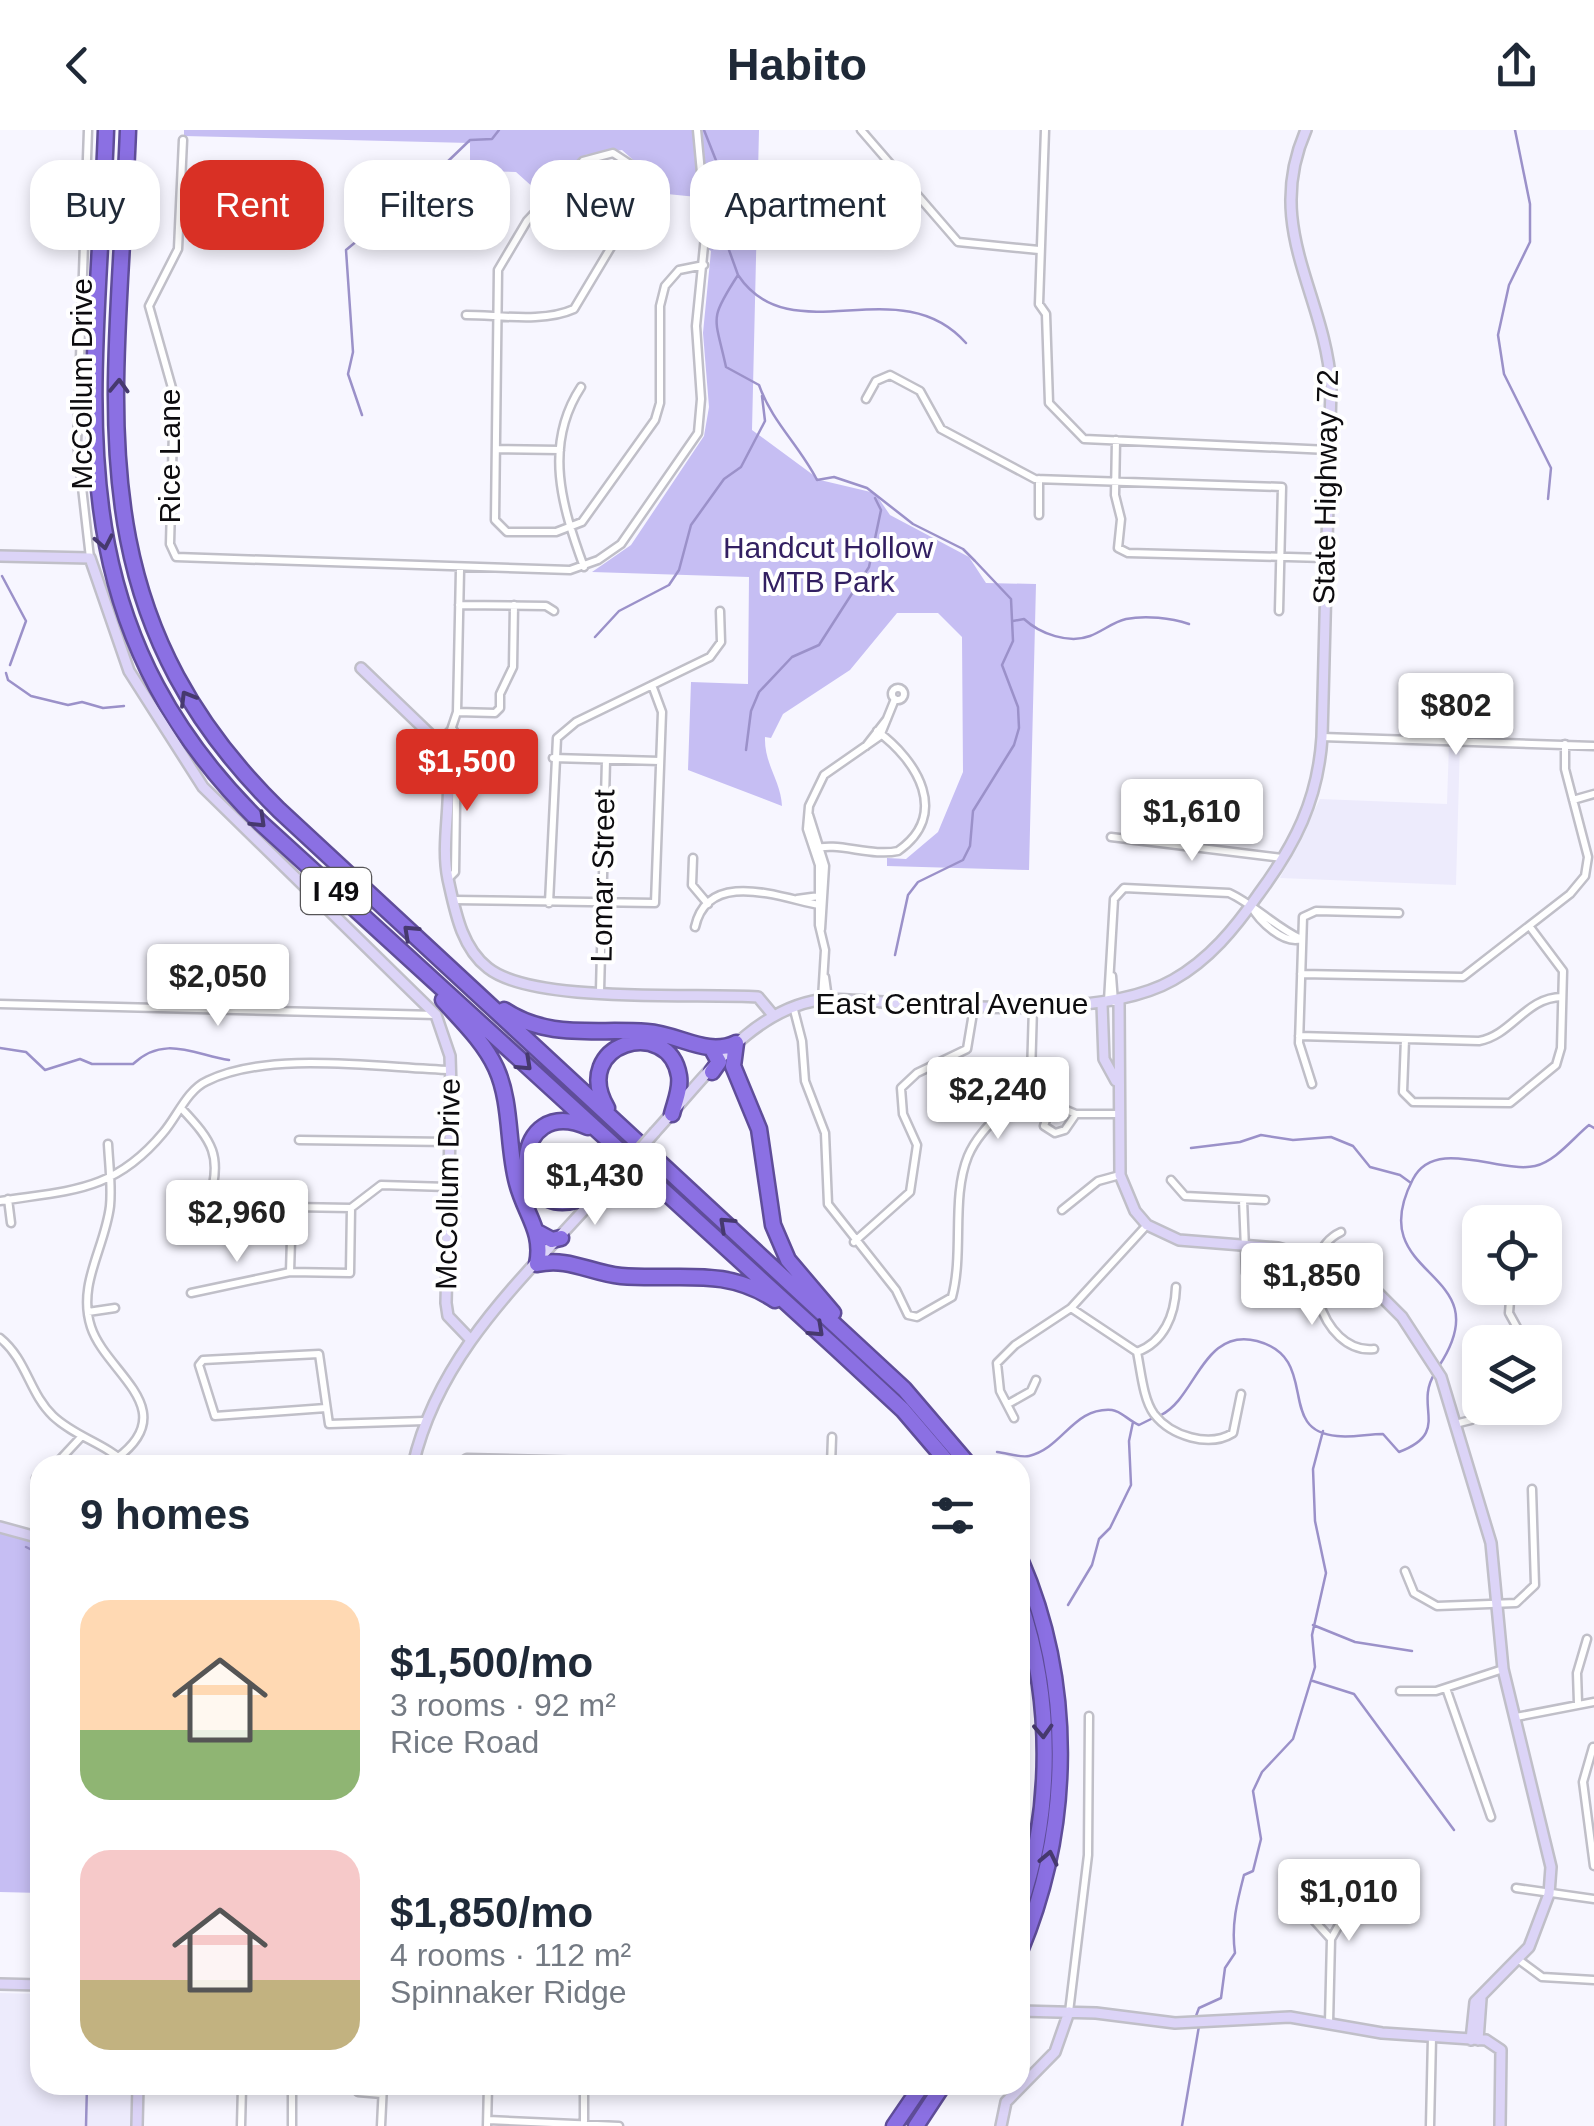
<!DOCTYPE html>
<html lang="en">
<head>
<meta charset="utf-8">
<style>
	body { margin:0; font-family:Helvetica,sans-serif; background:#f6f6f7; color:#1f2937; height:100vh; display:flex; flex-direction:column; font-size:38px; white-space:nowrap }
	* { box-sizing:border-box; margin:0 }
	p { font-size:32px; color:#747a83 }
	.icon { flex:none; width:55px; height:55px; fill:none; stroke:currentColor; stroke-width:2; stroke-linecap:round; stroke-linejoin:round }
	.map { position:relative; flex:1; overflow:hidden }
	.drawer { position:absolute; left:30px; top:1325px; width:1000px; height:640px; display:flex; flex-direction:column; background:#fff; border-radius:30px; box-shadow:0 5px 15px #0003 }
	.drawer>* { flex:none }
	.guide { position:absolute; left:30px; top:30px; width:1000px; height:90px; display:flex; gap:20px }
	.fabs { position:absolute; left:1462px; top:1075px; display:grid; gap:20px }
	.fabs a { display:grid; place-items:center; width:100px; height:100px; border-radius:20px; background:#fff; box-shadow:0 5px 15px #0003; font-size:50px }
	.price { position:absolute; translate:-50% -85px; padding:0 22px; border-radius:10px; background:#fff; color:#222; font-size:32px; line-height:65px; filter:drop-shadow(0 2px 5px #0008) }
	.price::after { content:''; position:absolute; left:50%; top:60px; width:30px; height:22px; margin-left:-15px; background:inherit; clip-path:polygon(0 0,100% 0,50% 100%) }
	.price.on { background:#d93025; color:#fff }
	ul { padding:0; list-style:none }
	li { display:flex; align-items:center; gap:30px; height:250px; padding:0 50px }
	li span { display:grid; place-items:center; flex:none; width:280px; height:200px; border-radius:30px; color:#555 }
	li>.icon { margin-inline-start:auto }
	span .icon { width:120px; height:120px; fill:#fffc; stroke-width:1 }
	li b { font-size:42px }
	h2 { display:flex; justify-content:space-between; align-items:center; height:120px; padding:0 50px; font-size:42px }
	.tag { padding:0 35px; border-radius:30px; background:#fff; box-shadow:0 5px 15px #0003; font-size:35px; line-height:90px }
	.tag.on { background:#d93025; color:#fff }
	header { display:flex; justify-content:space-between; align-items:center; height:130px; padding:0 50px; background:#fff; font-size:45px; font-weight:600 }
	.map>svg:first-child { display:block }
	.built { fill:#edebfc }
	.green { fill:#c6bef3 }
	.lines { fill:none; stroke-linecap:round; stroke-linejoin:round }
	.stream { stroke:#9b91c9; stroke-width:2.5 }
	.street-casing { stroke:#c0bfc8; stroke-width:11 }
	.secondary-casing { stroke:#c0bfc8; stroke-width:14 }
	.highway-casing { stroke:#5f4d99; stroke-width:19 }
	.street { stroke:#fff; stroke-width:6 }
	.secondary { stroke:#dcd4f7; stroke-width:9 }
	.highway { stroke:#8b70e3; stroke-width:14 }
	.secondary-bridge-casing { stroke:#c0bfc8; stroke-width:14; stroke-linecap:butt }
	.secondary-bridge { stroke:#dcd4f7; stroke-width:9 }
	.oneway { stroke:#46396e }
	.labels { text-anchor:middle; stroke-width:8; stroke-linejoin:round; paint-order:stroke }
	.shield { fill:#fff; stroke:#565557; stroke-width:2.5 }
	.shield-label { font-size:28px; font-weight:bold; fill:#0d0c0f }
	.street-label { font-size:30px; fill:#0d0c0f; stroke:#fff }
	.park-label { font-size:30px; fill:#332062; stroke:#fff }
</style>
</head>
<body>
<header><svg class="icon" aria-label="back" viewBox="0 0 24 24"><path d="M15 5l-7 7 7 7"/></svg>Habito<svg class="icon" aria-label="share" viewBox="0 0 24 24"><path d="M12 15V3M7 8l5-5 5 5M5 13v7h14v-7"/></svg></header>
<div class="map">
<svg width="1594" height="1996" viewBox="0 0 1594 1996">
	<rect width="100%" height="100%" fill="#f7f6ff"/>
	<path class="built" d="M1449 613H1460L1456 755 1280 748 1320 669 1447 674Z
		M0 1863 40 1864V1955H132L131 1996H0Z"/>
	<path class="green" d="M184 0H759L752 300 820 350 875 363 890 385 969 427 986 453 1036 454 1029 740 887 736V728L906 729 938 702 963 642 962 507 938 483H897L850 540 783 584 771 608 765 607C764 634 781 651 782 676L688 640 691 552 748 554 749 447 592 442 631 415 704 306 709 277 703 203 711 121 699 113 697 67 647 62 640 36 622 20 585 25 545 68 516 42 470 41V13L184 6Z
		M0 1402 40 1413V1763L0 1762Z"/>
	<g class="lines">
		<path class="stream" d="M704 0 719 38 714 46 734 111 729 120 738 145C708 191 715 186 726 237L759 255C772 292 799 315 817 350L834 347 867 358 913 394 963 419 975 431 1011 469 1013 511 1002 535 1018 577 1019 598 1014 615 973 681 970 716 963 730 918 752 908 765 895 825
			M1515 0 1530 74V112L1509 155 1498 205 1504 244 1551 338 1548 369
			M738 145C791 225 899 137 966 213
			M362 285 348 244 353 222 346 120 417 61 470 10 492 9 499 0
			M2 446 26 491 10 535
			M1013 491 1024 489C1040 504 1069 514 1090 506 1103 501 1113 492 1126 489 1146 485 1171 488 1189 494
			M595 507 619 481 669 455 679 440 691 395 724 349 741 337 765 291 762 266
			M6 543 8 550 31 566 68 575 82 572 103 578 124 576
			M746 620 751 581 759 562 792 527 819 515 869 437 881 380 875 368
			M0 918 26 922 45 940 80 929 92 934H133C164 905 193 924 229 930
			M1191 1018 1240 1012 1261 1005 1293 1010 1331 1007 1353 1016 1370 1037 1400 1045 1411 1053
			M1439 1236C1504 1137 1360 1151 1413 1049 1435 1006 1500 1044 1535 1036 1556 1031 1573 1008 1589 995L1594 998
			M1161 1285C1196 1268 1203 1197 1257 1211 1322 1228 1274 1301 1337 1306 1351 1308 1368 1304 1383 1304L1399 1322C1452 1302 1413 1277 1435 1243
			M997 1322C1007 1323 1020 1328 1029 1326 1063 1318 1073 1277 1112 1280 1121 1281 1129 1291 1139 1295L1153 1288
			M26 1417 40 1424
			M1068 1475 1092 1435 1099 1409 1110 1398 1131 1355 1129 1311 1133 1292
			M1313 1495 1355 1512 1412 1521
			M1313 1551 1354 1564 1454 1700
			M1196 1886 1199 1878 1221 1868 1225 1838 1235 1823C1231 1795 1237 1772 1244 1745L1253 1741 1261 1709 1253 1661 1262 1642 1293 1609 1315 1537 1312 1505 1326 1443 1315 1391 1313 1339 1323 1301
			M86 1996 87 1955
			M1182 1996 1199 1896"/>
		<defs>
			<path id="street" d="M88 0 77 313 90 428
				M861 0 958 112 1039 120
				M1045 0 1039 174 1046 184 1049 273 1084 309 1329 320
				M183 10 178 119 149 176 174 265 170 414 176 427 570 440 598 430 621 414 698 303 701 269 696 196 706 96 697 0
				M466 185C499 185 543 193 574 179L635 77 641 58 636 38 613 23 583 31 527 91 498 140 495 390 507 402H556L582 392 655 290 660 273V176L665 156 679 140 704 135
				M581 257C543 315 562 377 584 437
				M866 269 876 251 890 245 920 261 941 299 1035 349 1282 357 1279 481
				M1116 310 1115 365 1121 389 1118 418 1128 423 1325 428
				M497 319 560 320
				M1039 385V349
				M459 475 546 476 554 481
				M892 564a6 6 0 1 1 12 0a6 6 0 1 1-12 0Z
				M457 582 495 583 500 578V564L513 537 514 475
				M1322 607 1594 616
				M439 612 451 600 457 582 460 440
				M866 616 887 589
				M553 628 660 631
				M1573 670 1594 664
				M809 685 825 736 821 799
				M1111 707 1282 728
				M814 719C836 711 871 727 898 721 950 685 918 631 877 601
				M693 728 692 755 708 774
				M449 748 455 742 457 606 452 598
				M797 769 819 766
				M454 770 655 773 662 582 652 555
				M549 773 557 608 576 592 710 527 721 512 720 481
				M695 797C708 738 781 768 819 775
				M1301 844 1463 847 1570 764 1585 746 1588 727 1565 639V614
				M1112 846 1114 872
				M825 847 828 869
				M600 861 606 630
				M822 869 825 820 819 795V735L807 699 809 676 824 645 880 606 895 569
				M1108 871 1114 769 1124 758 1229 763C1255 775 1275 797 1301 809 1284 815 1259 791 1251 776
				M0 874 436 885
				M793 876 802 911 805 951 825 1003 828 1074 896 1160 908 1185 917 1187 952 1167C964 1122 951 1068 968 1026 982 993 1016 975 1031 945L1033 877
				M1299 906 1479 911C1512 905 1526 867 1562 867
				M1405 909 1403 962 1413 972 1510 973 1556 935 1561 918 1563 841 1530 797
				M1312 954 1299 913 1303 787 1316 781 1399 783
				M182 979C212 1011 223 1026 209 1071
				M1076 984 1065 1000 1055 1003 1044 996 1047 987 1064 979 1076 984H1117
				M299 1010 450 1012
				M108 1014C109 1034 112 1056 110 1076 105 1118 77 1154 91 1197 106 1243 183 1279 117 1328
				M1171 1050 1185 1066 1265 1070
				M8 1069 11 1093
				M1243 1070 1246 1143
				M0 1071C71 1060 114 1062 163 1003 177 987 187 960 207 951 270 920 381 938 450 940
				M1062 1080 1098 1051 1120 1045
				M1341 1102C1291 1125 1321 1225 1374 1219
				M854 1112 910 1062 917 1015 903 984 901 958 917 943 967 919 974 877
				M290 1142 292 1077 351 1078 381 1055 448 1057
				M1511 1158 1509 1183 1525 1212
				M191 1163 290 1142 350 1143 351 1078
				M1071 1178 1137 1222C1141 1241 1143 1269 1154 1284 1171 1306 1209 1318 1233 1303L1241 1264
				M88 1182 115 1178
				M0 1208C27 1230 29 1263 53 1286 75 1307 107 1314 127 1335
				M1137 1222C1164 1212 1175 1185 1176 1157
				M1008 1274 1031 1261 1036 1250
				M326 1278 215 1286 199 1235 203 1230 319 1224 329 1294 425 1291
				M1014 1288 1000 1261 997 1233 1015 1215 1071 1178 1147 1095
				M1455 1294 1471 1290 1481 1278
				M55 1335 82 1306
				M456 1335 467 1328 670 1333
				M831 1335 832 1307
				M36 1348 40 1346
				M1405 1441 1414 1463 1437 1476 1516 1473 1535 1455 1532 1359
				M1446 1558 1491 1687
				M1400 1561H1436L1503 1539
				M1578 1573 1577 1543 1587 1509
				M1516 1587 1594 1572
				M1593 1617 1583 1652 1594 1736
				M1516 1758 1594 1769
				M1304 1760 1311 1787 1331 1809
				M1519 1830 1542 1847 1594 1850
				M1069 1882 1088 1725 1089 1586
				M1329 1893 1331 1809 1344 1786 1383 1745
				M151 1955 242 1957 241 1996
				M358 1962 382 1964
				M488 1990 619 1996
				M584 1991V1955
				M292 1996V1955
				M381 1996 383 1955
				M487 1996 488 1955
				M1430 1996 1432 1907"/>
			<path id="secondary" d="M0 426 90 428 129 541 203 657 436 885 450 926 451 959 446 1173 448 1186 470 1209
				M361 538 438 612 446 627C454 667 440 710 448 749 455 780 461 817 488 838 533 874 695 863 758 867L773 885
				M1119 871 1120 1045 1135 1081 1147 1095 1179 1110 1278 1118 1336 1135 1376 1161 1402 1187 1441 1247 1491 1413 1503 1539 1551 1737 1549 1764 1529 1817 1475 1872 1471 1910
				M1102 874 1104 929 1116 951
				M655 1002C702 951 754 874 828 869 921 872 1094 895 1173 850 1209 830 1235 798 1258 765 1295 715 1318 670 1322 607L1331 256C1325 163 1263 98 1306 0
				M413 1335C439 1221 526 1146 601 1061
				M0 1397 40 1408
				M0 1854 40 1855
				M1020 1881 1096 1883 1175 1893 1290 1887 1382 1903 1486 1910 1501 1920 1500 1996
				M1478 1910 1481 1869
				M137 1996 138 1955
				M1001 1996 1006 1972 1055 1922 1069 1882"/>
			<path id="highway" d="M106 0C96 269 48 484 261 693L835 1217 903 1280 950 1335
				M128 0C118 266 69 474 279 680L904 1259 969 1335
				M443 870C462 891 484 912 496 938 512 973 507 1016 517 1053 525 1084 544 1102 537 1134 569 1127 590 1143 621 1146 678 1151 724 1136 775 1170
				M504 880C549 910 596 898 647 902 679 904 707 927 736 913
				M736 913 733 936 759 999 773 1095 788 1130 833 1183
				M712 942 719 932 713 921
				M607 978C569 913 669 885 679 946 681 959 675 972 672 984
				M588 997C510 963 507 1088 576 1070 591 1066 605 1053 617 1045
				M539 1103 552 1110 561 1108
				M1020 1429C1074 1553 1072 1697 1020 1821
				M1020 1472C1053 1568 1053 1680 1020 1776
				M894 1996 922 1955
				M916 1996 943 1955"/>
		</defs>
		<use href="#street" class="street-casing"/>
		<use href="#secondary" class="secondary-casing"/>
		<use href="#highway" class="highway-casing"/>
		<use href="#street" class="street"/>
		<use href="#secondary" class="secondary"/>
		<use href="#highway" class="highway"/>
		<defs>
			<path id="secondary-bridge" d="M617 1045 655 1002"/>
		</defs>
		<use href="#secondary-bridge" class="secondary-bridge-casing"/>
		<use href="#secondary-bridge" class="secondary-bridge"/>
	</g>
	<defs><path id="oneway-chevron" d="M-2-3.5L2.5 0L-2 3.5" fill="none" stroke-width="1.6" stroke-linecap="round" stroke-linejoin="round" transform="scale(2.5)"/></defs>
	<g class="oneway">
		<use href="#oneway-chevron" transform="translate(119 256) rotate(-88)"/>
		<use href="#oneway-chevron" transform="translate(104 412) rotate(79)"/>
		<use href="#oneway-chevron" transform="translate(187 568) rotate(-121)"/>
		<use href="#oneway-chevron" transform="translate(259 691) rotate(44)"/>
		<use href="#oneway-chevron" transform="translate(410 802) rotate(-137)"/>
		<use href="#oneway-chevron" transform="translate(525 934) rotate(43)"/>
		<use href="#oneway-chevron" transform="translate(726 1094) rotate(-137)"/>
		<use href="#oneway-chevron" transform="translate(817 1200) rotate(43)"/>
		<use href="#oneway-chevron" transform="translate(1043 1601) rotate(87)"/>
		<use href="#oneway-chevron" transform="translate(1049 1728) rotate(-78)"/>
	</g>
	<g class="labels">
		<rect class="shield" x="301" y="738" width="70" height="46" rx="8"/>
		<g class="shield-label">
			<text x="336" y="771">I 49</text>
		</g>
		<g class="street-label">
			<text transform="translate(82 254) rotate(-90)" y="10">McCollum Drive</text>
			<text transform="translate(170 326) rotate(-90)" y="10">Rice Lane</text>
			<text transform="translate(1326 357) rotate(-89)" y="10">State Highway 72</text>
			<text transform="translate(603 746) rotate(-89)" y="10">Lomar Street</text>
			<text x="952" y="884">East Central Avenue</text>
			<text transform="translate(448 1054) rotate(-89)" y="10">McCollum Drive</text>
		</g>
		<g class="park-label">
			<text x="828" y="428">Handcut Hollow<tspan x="828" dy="34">MTB Park</tspan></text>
		</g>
	</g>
</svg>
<div class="fabs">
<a><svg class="icon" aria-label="locate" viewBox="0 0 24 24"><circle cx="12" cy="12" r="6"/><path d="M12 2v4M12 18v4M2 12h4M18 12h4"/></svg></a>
<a><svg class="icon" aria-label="layers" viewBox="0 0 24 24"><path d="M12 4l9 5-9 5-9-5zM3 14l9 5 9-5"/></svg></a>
</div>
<b class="price" style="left:1456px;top:628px">$802</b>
<b class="price on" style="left:467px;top:684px">$1,500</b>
<b class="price" style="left:1192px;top:734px">$1,610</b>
<b class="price" style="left:218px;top:899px">$2,050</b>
<b class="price" style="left:998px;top:1012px">$2,240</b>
<b class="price" style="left:595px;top:1098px">$1,430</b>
<b class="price" style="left:237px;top:1135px">$2,960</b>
<b class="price" style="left:1312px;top:1198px">$1,850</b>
<b class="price" style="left:1349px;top:1814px">$1,010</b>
<div class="guide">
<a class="tag">Buy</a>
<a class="tag on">Rent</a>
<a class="tag">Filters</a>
<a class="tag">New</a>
<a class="tag">Apartment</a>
</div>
<section class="drawer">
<h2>9 homes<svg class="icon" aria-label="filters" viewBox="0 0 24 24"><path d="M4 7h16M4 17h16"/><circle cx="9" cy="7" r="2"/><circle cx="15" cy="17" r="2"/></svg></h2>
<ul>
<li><span style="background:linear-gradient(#ffd9b3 65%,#8fb573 0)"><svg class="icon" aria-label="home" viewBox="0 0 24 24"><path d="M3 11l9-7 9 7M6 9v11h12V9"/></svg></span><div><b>$1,500/mo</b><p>3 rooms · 92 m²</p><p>Rice Road</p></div></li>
<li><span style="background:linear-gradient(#f6c9c9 65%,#c2b280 0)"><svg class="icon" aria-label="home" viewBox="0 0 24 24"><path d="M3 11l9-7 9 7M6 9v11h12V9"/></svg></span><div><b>$1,850/mo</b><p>4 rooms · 112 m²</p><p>Spinnaker Ridge</p></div></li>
</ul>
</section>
</div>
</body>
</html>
